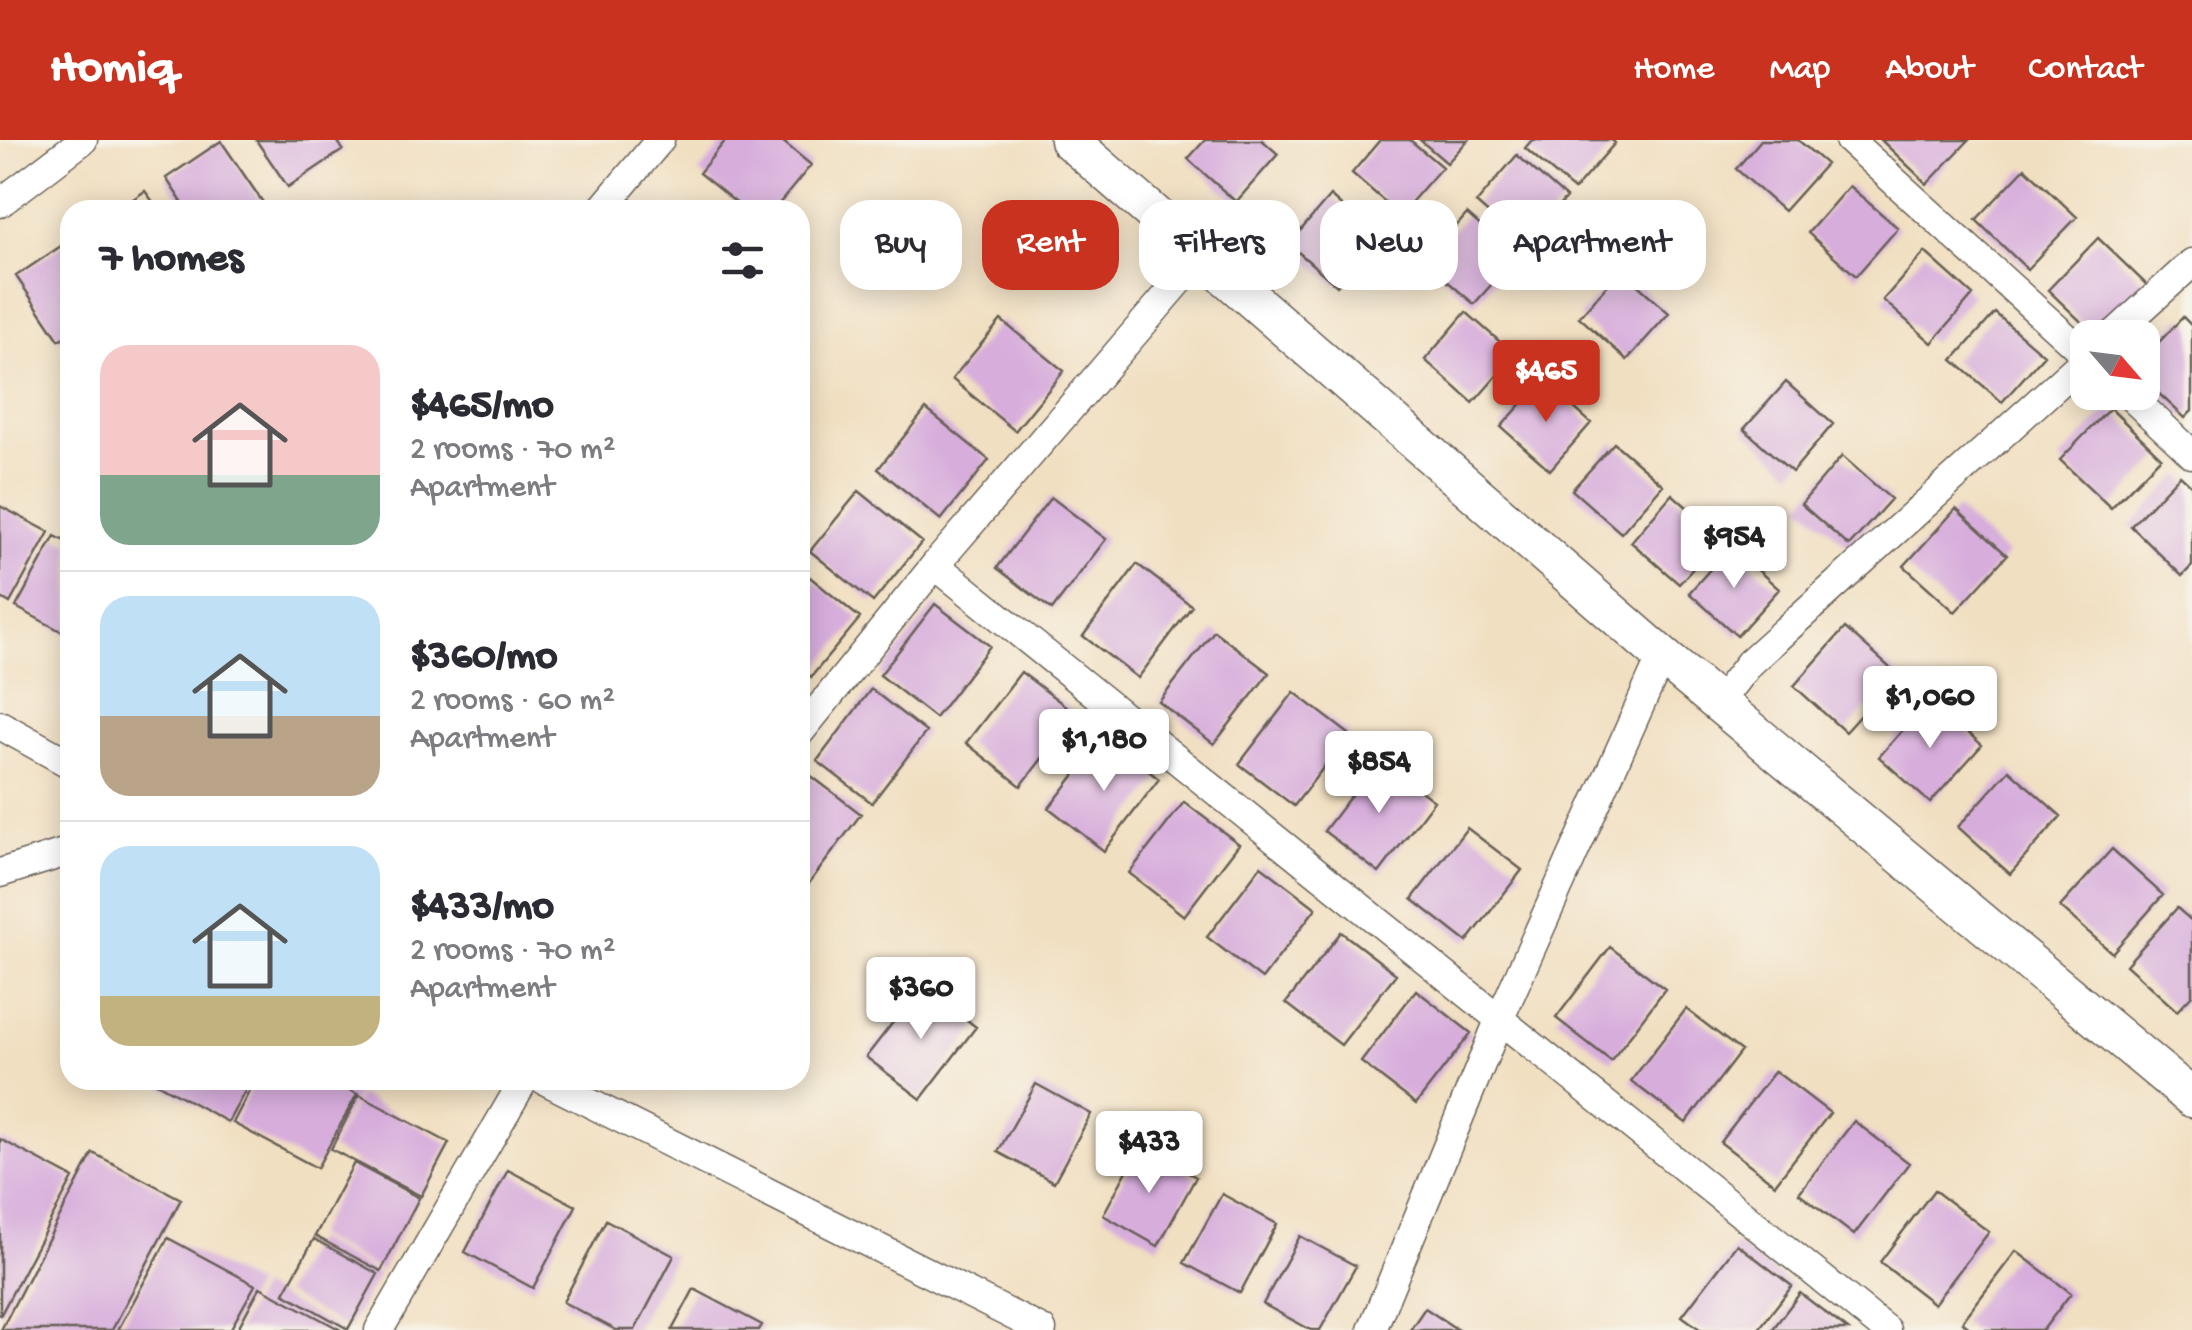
<!DOCTYPE html>
<html lang="en">
<head>
<meta charset="utf-8">
<style>
	body { margin:0; font-family:"Gochi Hand",sans-serif; background:#f2f2f3; color:#2b2b33; height:100vh; display:flex; flex-direction:column; font-size:38px; white-space:nowrap }
	* { box-sizing:border-box; margin:0 }
	p { font-size:32px; color:#7c7c81 }
	.icon { flex:none; width:55px; height:55px; fill:none; stroke:currentColor; stroke-width:2; stroke-linecap:round; stroke-linejoin:round }
	.map { position:relative; flex:1; overflow:hidden }
	.drawer { position:absolute; left:60px; top:60px; width:750px; height:890px; display:flex; flex-direction:column; background:#fff; border-radius:30px; box-shadow:0 5px 25px #0003 }
	.drawer>* { flex:none }
	.banner { position:absolute; left:840px; top:60px; width:950px; height:90px; display:flex; gap:20px }
	.needle { width:65px; rotate:118deg }
	.controls { position:absolute; left:2070px; top:180px; display:grid; gap:20px }
	.controls a { display:grid; place-items:center; width:90px; height:90px; border-radius:20px; background:#fff; box-shadow:0 5px 25px #0003; font-size:50px }
	.price { position:absolute; translate:-50% -85px; padding:0 22px; border-radius:10px; background:#fff; color:#222; font-size:32px; line-height:65px; filter:drop-shadow(0 2px 5px #0008) }
	.price::after { content:''; position:absolute; left:50%; top:60px; width:30px; height:22px; margin-left:-15px; background:inherit; clip-path:polygon(0 0,100% 0,50% 100%) }
	.price.selected { background:#c8321e; color:#fff }
	ul { padding:0; list-style:none }
	li { display:flex; align-items:center; gap:30px; height:250px; padding:0 40px }
	li+li { border-top:2px solid #e1e1e2 }
	li span { display:grid; place-items:center; flex:none; width:280px; height:200px; border-radius:30px; color:#555 }
	li>.icon { margin-inline-start:auto }
	span .icon { width:120px; height:120px; fill:#fffc; stroke-width:1 }
	li b { font-size:42px }
	h2 { display:flex; justify-content:space-between; align-items:center; height:120px; padding:0 40px; font-size:42px }
	.tag { padding:0 35px; border-radius:30px; background:#fff; box-shadow:0 5px 25px #0003; font-size:35px; line-height:90px }
	.tag.selected { background:#c8321e; color:#fff }
	header { display:flex; align-items:center; gap:60px; box-sizing:border-box; height:140px; padding:0 50px; background:#c8321e; color:#fff }
	header strong { font-size:48px }
	nav { display:flex; gap:55px; margin-inline-start:auto; font-size:35px }
	.map>svg:first-child { display:block }
	.building { fill:#d7addc }
	.lines { fill:none; stroke-linecap:round; stroke-linejoin:round }
	.street-casing { stroke:#676056; stroke-width:31 }
	.secondary-casing { stroke:#676056; stroke-width:41 }
	.street { stroke:#fff; stroke-width:28 }
	.secondary { stroke:#fff; stroke-width:38 }
</style>
</head>
<body>
<header>
<strong>Homiq</strong>
<nav><a>Home</a><a>Map</a><a>About</a><a>Contact</a></nav>
</header>
<div class="map">
<svg width="2192" height="1190" viewBox="0 0 2192 1190">
	<rect width="100%" height="100%" fill="#f7f3e8"/>
	<filter id="ink" filterUnits="userSpaceOnUse"><feTurbulence type="fractalNoise" baseFrequency=".01" numOctaves="2"/><feDisplacementMap in="SourceGraphic" scale="20" xChannelSelector="R" yChannelSelector="G"/><feConvolveMatrix kernelMatrix="1 2 1 2 8 2 1 2 1" color-interpolation-filters="sRGB"/></filter>
	<filter id="wash" filterUnits="userSpaceOnUse"><feTurbulence type="fractalNoise" baseFrequency=".0048" numOctaves="4" result="noise"/><feDisplacementMap in="SourceGraphic" scale="40" xChannelSelector="R" yChannelSelector="G"/><feGaussianBlur stdDeviation="2.25" result="paint"/><feColorMatrix in="noise" values="0 0 0 0 0 0 0 0 0 0 0 0 0 0 0 0 0 1.4 0 .05"/><feComposite in="paint" operator="in"/></filter>
	<g filter="url(#wash)">
		<rect width="100%" height="100%" fill="#f1dfc1"/>
		<g id="blocks">
			<path class="building" d="M256 0H337L343 10 288 47Z
				M726 0H781L811 25 774 70H745L699 33Z
				M1205 0H1262L1278 14 1236 62 1188 19Z
				M1380 0H1410L1442 27 1400 75 1352 33Z
				M1420 0H1468L1447 23Z
				M1532 0H1612L1615 3 1574 50 1525 8Z
				M1761 0H1798L1826 24 1784 71 1736 29Z
				M1881 0H1969L1927 44Z
				M221 1 264 64 255 70H187L166 38Z
				M1517 15 1566 58 1524 105 1476 63Z
				M2025 28 2077 77 2027 129 1976 80Z
				M1849 46 1898 88 1856 136 1808 93Z
				M145 51 159 70H117Z
				M1330 56 1379 99 1337 146 1289 104Z
				M1467 74 1516 117 1474 164 1425 122Z
				M2098 98 2149 147 2098 198 2048 150Z
				M70 100V193L59 200 16 136Z
				M1925 112 1973 155 1932 203 1883 160Z
				M1621 130 1669 173 1627 220 1579 177Z
				M1466 172 1515 215 1473 263 1425 220Z
				M1995 173 2044 215 2002 262 1953 220Z
				M2183 177 2192 186V271L2185 278 2142 238V220Z
				M1001 180 1064 231 1015 291 952 239Z
				M1543 240 1591 283 1550 330 1501 287Z
				M1786 242 1833 284 1792 332 1744 289Z
				M2110 268 2161 317 2111 368 2060 320Z
				M926 269 989 320 941 380 878 329Z
				M1614 303 1663 345 1621 393 1572 350Z
				M1842 316 1891 359 1849 406 1801 364Z
				M2180 335 2192 346V426L2182 436 2131 386Z
				M859 351 922 402 873 462 810 411Z
				M1672 354 1721 397 1679 444 1631 402Z
				M1051 357 1106 399 1052 470 997 428Z
				M0 366 49 392 10 463 0 457Z
				M1956 369 2007 415 1955 472 1904 426Z
				M55 396 70 404V496L16 467Z
				M1731 406 1779 449 1737 496 1689 453Z
				M1137 424 1192 466 1138 538 1083 496Z
				M800 429 860 478 811 537 800 529Z
				M935 464 990 506 935 578 880 535Z
				M1845 488 1897 534 1845 592 1794 546Z
				M1214 491 1269 533 1214 604 1159 562Z
				M1021 532 1076 574 1021 646 966 603Z
				M871 549 926 592 872 663 817 621Z
				M1294 552 1349 594 1294 666 1239 624Z
				M1930 559 1982 605 1930 663 1879 617Z
				M1104 597 1159 639 1104 711 1049 668Z
				M1379 619 1434 661 1379 733 1324 691Z
				M2009 630 2061 676 2010 734 1958 687Z
				M806 632 861 674 807 746 800 741V640Z
				M1184 662 1239 704 1184 776 1129 733Z
				M1467 688 1522 730 1467 802 1412 759Z
				M2112 709 2163 755 2112 813 2060 767Z
				M1261 726 1316 768 1262 839 1207 797Z
				M2177 768 2192 781V855L2177 871 2126 825Z
				M1341 792 1396 834 1341 905 1286 863Z
				M1610 807 1665 849 1611 921 1556 878Z
				M922 845 976 887 921 959 866 917Z
				M1416 850 1471 893 1416 964 1361 922Z
				M1686 869 1741 911 1686 983 1631 941Z
				M1775 931 1830 973 1775 1044 1720 1002Z
				M151 940H251L228 982Z
				M255 940H330L357 954 317 1028 233 983Z
				M1036 944 1091 974 1054 1042 998 1012Z
				M359 955 449 1003 421 1056 331 1009Z
				M1854 981 1909 1023 1854 1095 1799 1053Z
				M0 999 73 1038 0 1176Z
				M1140 1007 1196 1037 1158 1106 1103 1075Z
				M93 1013 181 1059 112 1190H1Z
				M354 1023 419 1058 381 1131 315 1096Z
				M508 1030 576 1066 533 1148 465 1112Z
				M1934 1050 1989 1092 1934 1164 1880 1122Z
				M1222 1054 1277 1084 1240 1153 1184 1123Z
				M606 1080 674 1116 635 1190H616L563 1162Z
				M1300 1096 1356 1126 1320 1190H1311L1263 1164Z
				M168 1098 255 1145 230 1190H118Z
				M314 1099 378 1134 348 1189 284 1153Z
				M1737 1104 1792 1146 1758 1190H1701L1682 1176Z
				M2016 1111 2071 1153 2043 1190H1972L1962 1182Z
				M260 1147 341 1190H237Z
				M694 1149 762 1185 759 1190H672Z
				M1800 1153 1848 1190H1772Z
				M1425 1168 1458 1190H1410Z"/>
		</g>
	</g>
	<g filter="url(#ink)">
		<use href="#blocks" fill-opacity="0" stroke="#676056" stroke-width="2.5"/>
		<g class="lines">
			<defs>
				<path id="street" d="M1849 0 2088 217
					M0 63 83 0
					M601 70 660 0
					M2110 198 2192 123
					M2126 252 2192 314
					M935 425 1886 1190
					M1718 563 1749 523 2088 217
					M0 585 70 624
					M800 592 935 425 1201 116
					M0 733 70 711
					M544 940 1042 1190
					M379 1190 524 940
					M1372 1190 1500 878 1662 516"/>
				<path id="secondary" d="M1069 0 1662 516 2192 958"/>
			</defs>
			<use href="#street" class="street-casing"/>
			<use href="#secondary" class="secondary-casing"/>
			<use href="#street" class="street"/>
			<use href="#secondary" class="secondary"/>
		</g>
	</g>
</svg>
<div class="controls">
<a><svg class="needle" viewBox="-14 -14 28 28"><path d="M0-13l5 13h-10z" fill="#e53935"/><path d="M0 13l5-13h-10z" fill="#7c7c81"/></svg></a>
</div>
<b class="price selected" style="left:1546px;top:285px">$465</b>
<b class="price" style="left:1734px;top:451px">$954</b>
<b class="price" style="left:1930px;top:611px">$1,060</b>
<b class="price" style="left:1104px;top:654px">$1,180</b>
<b class="price" style="left:1379px;top:676px">$854</b>
<b class="price" style="left:921px;top:902px">$360</b>
<b class="price" style="left:1149px;top:1056px">$433</b>
<div class="banner">
<a class="tag">Buy</a>
<a class="tag selected">Rent</a>
<a class="tag">Filters</a>
<a class="tag">New</a>
<a class="tag">Apartment</a>
</div>
<section class="drawer">
<h2>7 homes<svg class="icon" aria-label="filters" viewBox="0 0 24 24"><path d="M4 7h16M4 17h16"/><circle cx="9" cy="7" r="2"/><circle cx="15" cy="17" r="2"/></svg></h2>
<ul>
<li><span style="background:linear-gradient(#f6c9c9 65%,#7fa58c 0)"><svg class="icon" aria-label="home" viewBox="0 0 24 24"><path d="M3 11l9-7 9 7M6 9v11h12V9"/></svg></span><div><b>$465/mo</b><p>2 rooms · 70 m²</p><p>Apartment</p></div></li>
<li><span style="background:linear-gradient(#bfe0f5 60%,#b9a48a 0)"><svg class="icon" aria-label="home" viewBox="0 0 24 24"><path d="M3 11l9-7 9 7M6 9v11h12V9"/></svg></span><div><b>$360/mo</b><p>2 rooms · 60 m²</p><p>Apartment</p></div></li>
<li><span style="background:linear-gradient(#bfe0f5 75%,#c2b280 0)"><svg class="icon" aria-label="home" viewBox="0 0 24 24"><path d="M3 11l9-7 9 7M6 9v11h12V9"/></svg></span><div><b>$433/mo</b><p>2 rooms · 70 m²</p><p>Apartment</p></div></li>
</ul>
</section>
</div>
</body>
</html>
